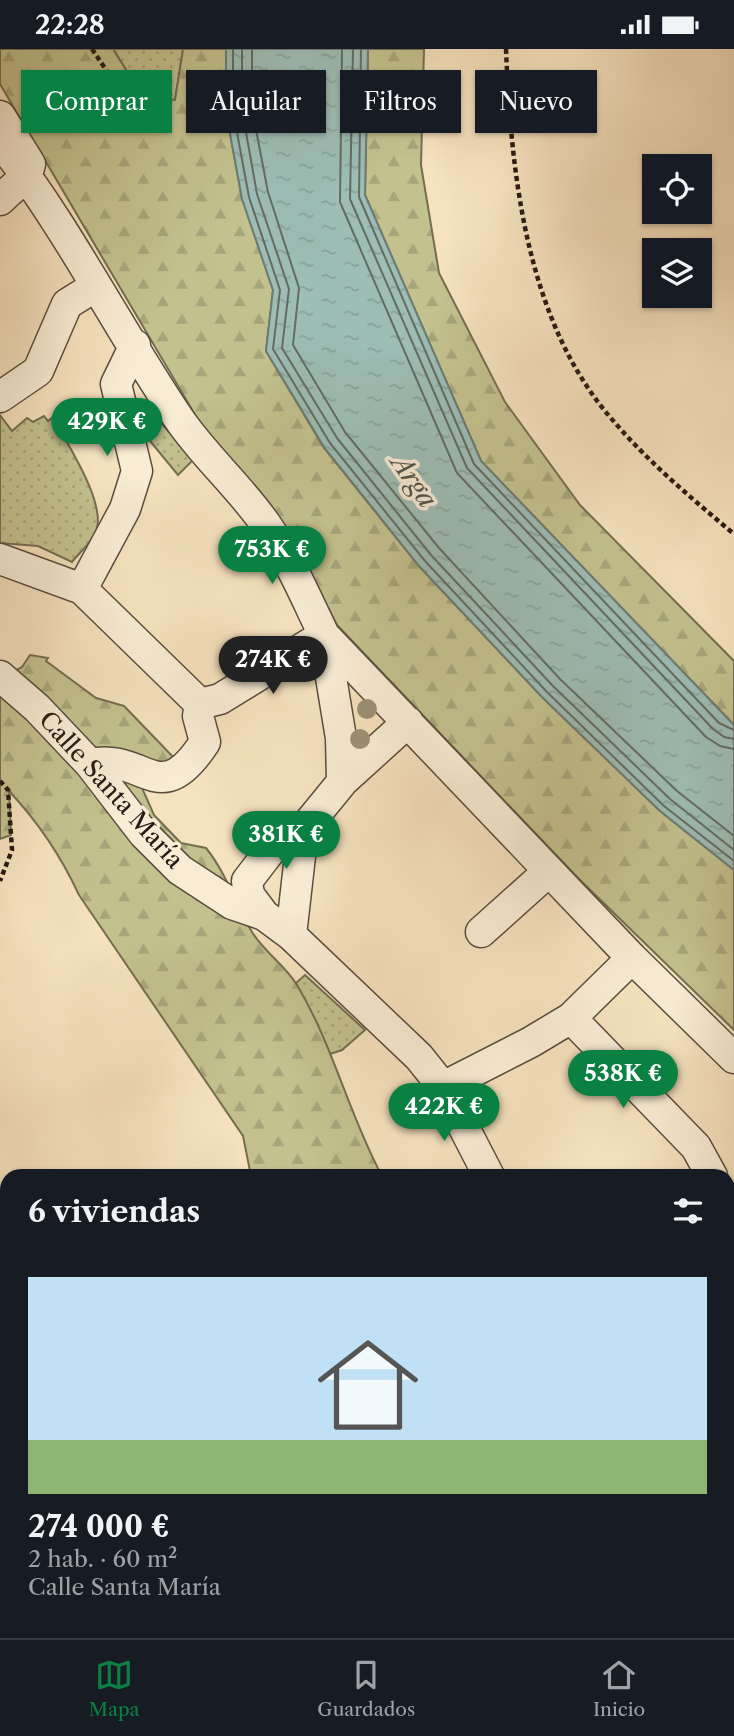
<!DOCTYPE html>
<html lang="es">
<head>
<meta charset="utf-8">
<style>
	body { margin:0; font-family:"Libre Caslon Text",serif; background:#20242c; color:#f1f3f6; height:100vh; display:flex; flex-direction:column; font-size:26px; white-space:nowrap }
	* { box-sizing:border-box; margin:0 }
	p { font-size:23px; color:#9ea1a6 }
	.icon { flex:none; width:38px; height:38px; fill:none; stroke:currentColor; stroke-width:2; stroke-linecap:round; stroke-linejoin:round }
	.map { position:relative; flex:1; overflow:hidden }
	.drawer { position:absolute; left:0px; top:1120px; width:735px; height:469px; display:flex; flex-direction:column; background:#171b24; border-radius:21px 21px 0 0; box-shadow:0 2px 5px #0004 }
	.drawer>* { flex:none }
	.top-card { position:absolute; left:21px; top:21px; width:693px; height:63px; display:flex; gap:14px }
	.fabs { position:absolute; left:642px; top:105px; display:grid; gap:14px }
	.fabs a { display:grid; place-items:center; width:70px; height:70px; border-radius:0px; background:#171b24; box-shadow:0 2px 5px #0004; font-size:35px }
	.price { position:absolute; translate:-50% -60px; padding:0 16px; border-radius:24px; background:#0b8043; color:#fff; font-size:23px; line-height:46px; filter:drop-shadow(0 2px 4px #0008) }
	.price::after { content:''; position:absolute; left:50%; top:42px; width:21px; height:16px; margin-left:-10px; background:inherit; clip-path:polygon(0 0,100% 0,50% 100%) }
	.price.current { background:#222; color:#fff }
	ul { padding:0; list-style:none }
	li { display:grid; align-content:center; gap:14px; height:371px; padding:0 28px }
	li span { display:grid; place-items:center; height:217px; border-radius:0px; color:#555 }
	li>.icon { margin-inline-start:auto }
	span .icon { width:126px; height:126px; fill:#fffc; stroke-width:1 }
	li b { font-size:30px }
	h2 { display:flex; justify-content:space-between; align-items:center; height:84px; padding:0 28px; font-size:30px }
	.chip { padding:0 24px; border-radius:0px; background:#171b24; box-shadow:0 2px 5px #0004; font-size:24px; line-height:63px }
	.chip.current { background:#0b8043; color:#fff }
	.status { display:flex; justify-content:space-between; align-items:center; height:49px; padding:0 35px; background:#171b24; direction:ltr }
	.status svg { height:19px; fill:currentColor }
	.tabs { display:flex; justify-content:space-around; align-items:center; height:98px; border-top:2px solid #363941; background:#171b24; font-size:19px; color:#9ea1a6 }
	.tabs a { display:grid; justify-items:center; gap:4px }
	.tabs .current { color:#0b8043 }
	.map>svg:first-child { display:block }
	.green { fill:url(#green-dots); stroke:#746e51; stroke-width:2 }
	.forest { fill:url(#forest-firs); stroke:#746e51; stroke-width:2 }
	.water { fill:url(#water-ripples); stroke:#6d7c75; stroke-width:2 }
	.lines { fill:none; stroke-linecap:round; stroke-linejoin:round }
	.shore { stroke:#626c64; stroke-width:2 }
	.street-casing { stroke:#5a4d3f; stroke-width:33 }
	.path { stroke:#261b14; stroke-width:4.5; stroke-dasharray:5 3.5; stroke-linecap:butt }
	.street { stroke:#f9ecd5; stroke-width:30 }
	.tree { fill:#9d9075 }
	.labels { text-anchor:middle; stroke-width:7; stroke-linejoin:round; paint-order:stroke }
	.street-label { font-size:24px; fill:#261b14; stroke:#f9ecd5 }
	.water-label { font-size:26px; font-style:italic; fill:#50544c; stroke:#f9ecd5 }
</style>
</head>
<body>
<div class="status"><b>22:28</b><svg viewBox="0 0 49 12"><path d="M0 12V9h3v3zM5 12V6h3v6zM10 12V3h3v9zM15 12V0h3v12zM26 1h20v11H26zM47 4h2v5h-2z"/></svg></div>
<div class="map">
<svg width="734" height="1589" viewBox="0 0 734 1589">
	<defs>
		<pattern id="green-dots" width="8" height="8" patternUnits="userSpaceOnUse" patternTransform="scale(1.75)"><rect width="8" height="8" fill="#c3c18e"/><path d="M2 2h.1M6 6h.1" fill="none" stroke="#a7a57a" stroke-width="1.8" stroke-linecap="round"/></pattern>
		<pattern id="forest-firs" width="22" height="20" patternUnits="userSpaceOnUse" patternTransform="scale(1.75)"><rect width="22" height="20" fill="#c3c18e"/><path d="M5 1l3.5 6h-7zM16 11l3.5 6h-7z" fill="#a7a57a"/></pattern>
		<pattern id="water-ripples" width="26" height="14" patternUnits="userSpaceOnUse" patternTransform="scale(1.75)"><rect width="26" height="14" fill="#9dbdb5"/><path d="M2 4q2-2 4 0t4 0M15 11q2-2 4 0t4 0" fill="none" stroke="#87a29b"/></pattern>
	</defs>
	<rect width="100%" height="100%" fill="#f6e2bf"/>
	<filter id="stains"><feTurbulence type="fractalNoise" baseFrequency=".00286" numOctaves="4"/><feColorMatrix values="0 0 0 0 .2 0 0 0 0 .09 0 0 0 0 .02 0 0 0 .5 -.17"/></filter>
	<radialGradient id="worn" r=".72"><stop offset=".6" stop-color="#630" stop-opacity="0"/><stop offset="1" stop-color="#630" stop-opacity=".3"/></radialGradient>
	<path class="green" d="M113 0H183L175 52 143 48Z
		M144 359 157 369 193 411 178 426 132 370 135 363Z
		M0 366 12 382 27 369 33 373 44 367 48 372 53 368C67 395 107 454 96 483 92 493 79 504 72 513L38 497 0 494Z
		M305 926 365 981 342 1001 330 1005 296 934Z
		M612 1582H698V1589H612Z"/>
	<path class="forest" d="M0 0H113L143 48 175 51 183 0H226V63L242 149 273 241 266 302 324 399 419 517 542 648 660 762 734 821V981L579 830 337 576 291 487 197 369 0 35Z
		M368 0H424L421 116 439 224 505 353 580 456 734 612V676L481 412 365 146Z
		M30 606 48 609 46 612 96 649 124 657 176 711 142 739 154 766 181 794 206 799C227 825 235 855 252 883 264 903 285 916 297 936 333 996 349 1066 382 1127H251L243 1087 79 846C61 807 38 773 9 742L11 786 0 790V630L22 618Z"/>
	<path class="water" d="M226 0H368L365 146 481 412 734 676V821L660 762 542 648 419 517 324 398 266 302 273 241 242 150 226 63Z"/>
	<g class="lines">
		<path class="shore" d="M233 0V62L249 148 280 241 273 300 330 394 425 512 547 643 664 757 734 812
			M242 0V61L257 145 289 240 282 299 337 389 431 506 553 637 670 750 734 801
			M252 0V60L268 143 299 239 293 296 345 383 439 499 560 630 677 742 734 787
			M342 0 340 153 457 424 706 688 720 697 734 700
			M353 0 350 150 467 419 713 680 724 688 734 690
			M361 0 359 148 474 415 719 674 734 681"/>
		<defs>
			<path id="street" d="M0 67 30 115 27 126 0 151
				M0 92C68 179 117 278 179 370 205 408 241 439 267 477 290 511 306 549 324 586L632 909 734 1009
				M0 348 38 322 67 255 96 237
				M0 510 82 540 200 655
				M82 540 125 460 137 422 116 335 135 296
				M0 627 37 659 90 715 144 785 180 821 232 855 264 866 291 886 419 1008 443 1038 531 993 571 969 632 909
				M200 655 220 650 324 586 341 689 342 733
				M90 715C145 703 159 764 205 693L198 667 200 655
				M264 866 249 846 247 832 270 802 303 781
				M481 883 549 822
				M291 886 303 781 343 732 408 673
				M571 969 696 1098 712 1127
				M443 1038 489 1127
				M728 1157 734 1168
				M728 1352 734 1349
				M728 1578 734 1589"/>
		</defs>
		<use href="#street" class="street-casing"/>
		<path class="path" d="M92 0 123 46
			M506 0C511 124 526 270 610 368 647 412 690 448 734 485
			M0 732 8 741 12 801 0 832"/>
		<use href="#street" class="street"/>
	</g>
	<g class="tree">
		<circle cx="367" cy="660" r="10"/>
		<circle cx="360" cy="690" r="10"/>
	</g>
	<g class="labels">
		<g class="street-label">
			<text transform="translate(111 741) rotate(48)" y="8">Calle Santa María</text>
		</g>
		<g class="water-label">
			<text transform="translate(414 432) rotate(55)" y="9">Arga</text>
		</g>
	</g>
	<rect width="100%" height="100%" filter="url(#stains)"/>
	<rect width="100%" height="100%" fill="url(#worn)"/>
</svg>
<div class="fabs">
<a><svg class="icon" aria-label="locate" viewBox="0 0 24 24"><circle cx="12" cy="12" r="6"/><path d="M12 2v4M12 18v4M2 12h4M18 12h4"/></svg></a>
<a><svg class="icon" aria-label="layers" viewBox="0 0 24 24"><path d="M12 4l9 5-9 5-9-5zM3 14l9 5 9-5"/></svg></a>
</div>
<b class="price" style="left:107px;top:409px">429K €</b>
<b class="price" style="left:272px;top:537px">753K €</b>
<b class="price current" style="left:273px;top:647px">274K €</b>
<b class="price" style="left:286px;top:822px">381K €</b>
<b class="price" style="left:623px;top:1061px">538K €</b>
<b class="price" style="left:444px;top:1094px">422K €</b>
<div class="top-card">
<a class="chip current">Comprar</a>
<a class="chip">Alquilar</a>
<a class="chip">Filtros</a>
<a class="chip">Nuevo</a>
</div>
<section class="drawer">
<h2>6 viviendas<svg class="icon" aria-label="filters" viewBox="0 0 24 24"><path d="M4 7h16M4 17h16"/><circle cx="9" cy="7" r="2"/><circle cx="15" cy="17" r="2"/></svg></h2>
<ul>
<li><span style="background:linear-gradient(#bfe0f5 75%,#8fb573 0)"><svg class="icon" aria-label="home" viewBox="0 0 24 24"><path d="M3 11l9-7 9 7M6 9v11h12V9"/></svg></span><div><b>274 000 €</b><p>2 hab. · 60 m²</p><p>Calle Santa María</p></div></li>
</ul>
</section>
</div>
<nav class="tabs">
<a class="current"><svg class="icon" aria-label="map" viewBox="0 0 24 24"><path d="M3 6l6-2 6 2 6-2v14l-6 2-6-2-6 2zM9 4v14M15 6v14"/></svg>Mapa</a>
<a><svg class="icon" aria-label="saved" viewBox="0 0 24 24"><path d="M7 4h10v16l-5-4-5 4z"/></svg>Guardados</a>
<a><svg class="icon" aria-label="home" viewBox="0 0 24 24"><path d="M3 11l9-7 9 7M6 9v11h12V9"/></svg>Inicio</a>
</nav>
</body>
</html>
